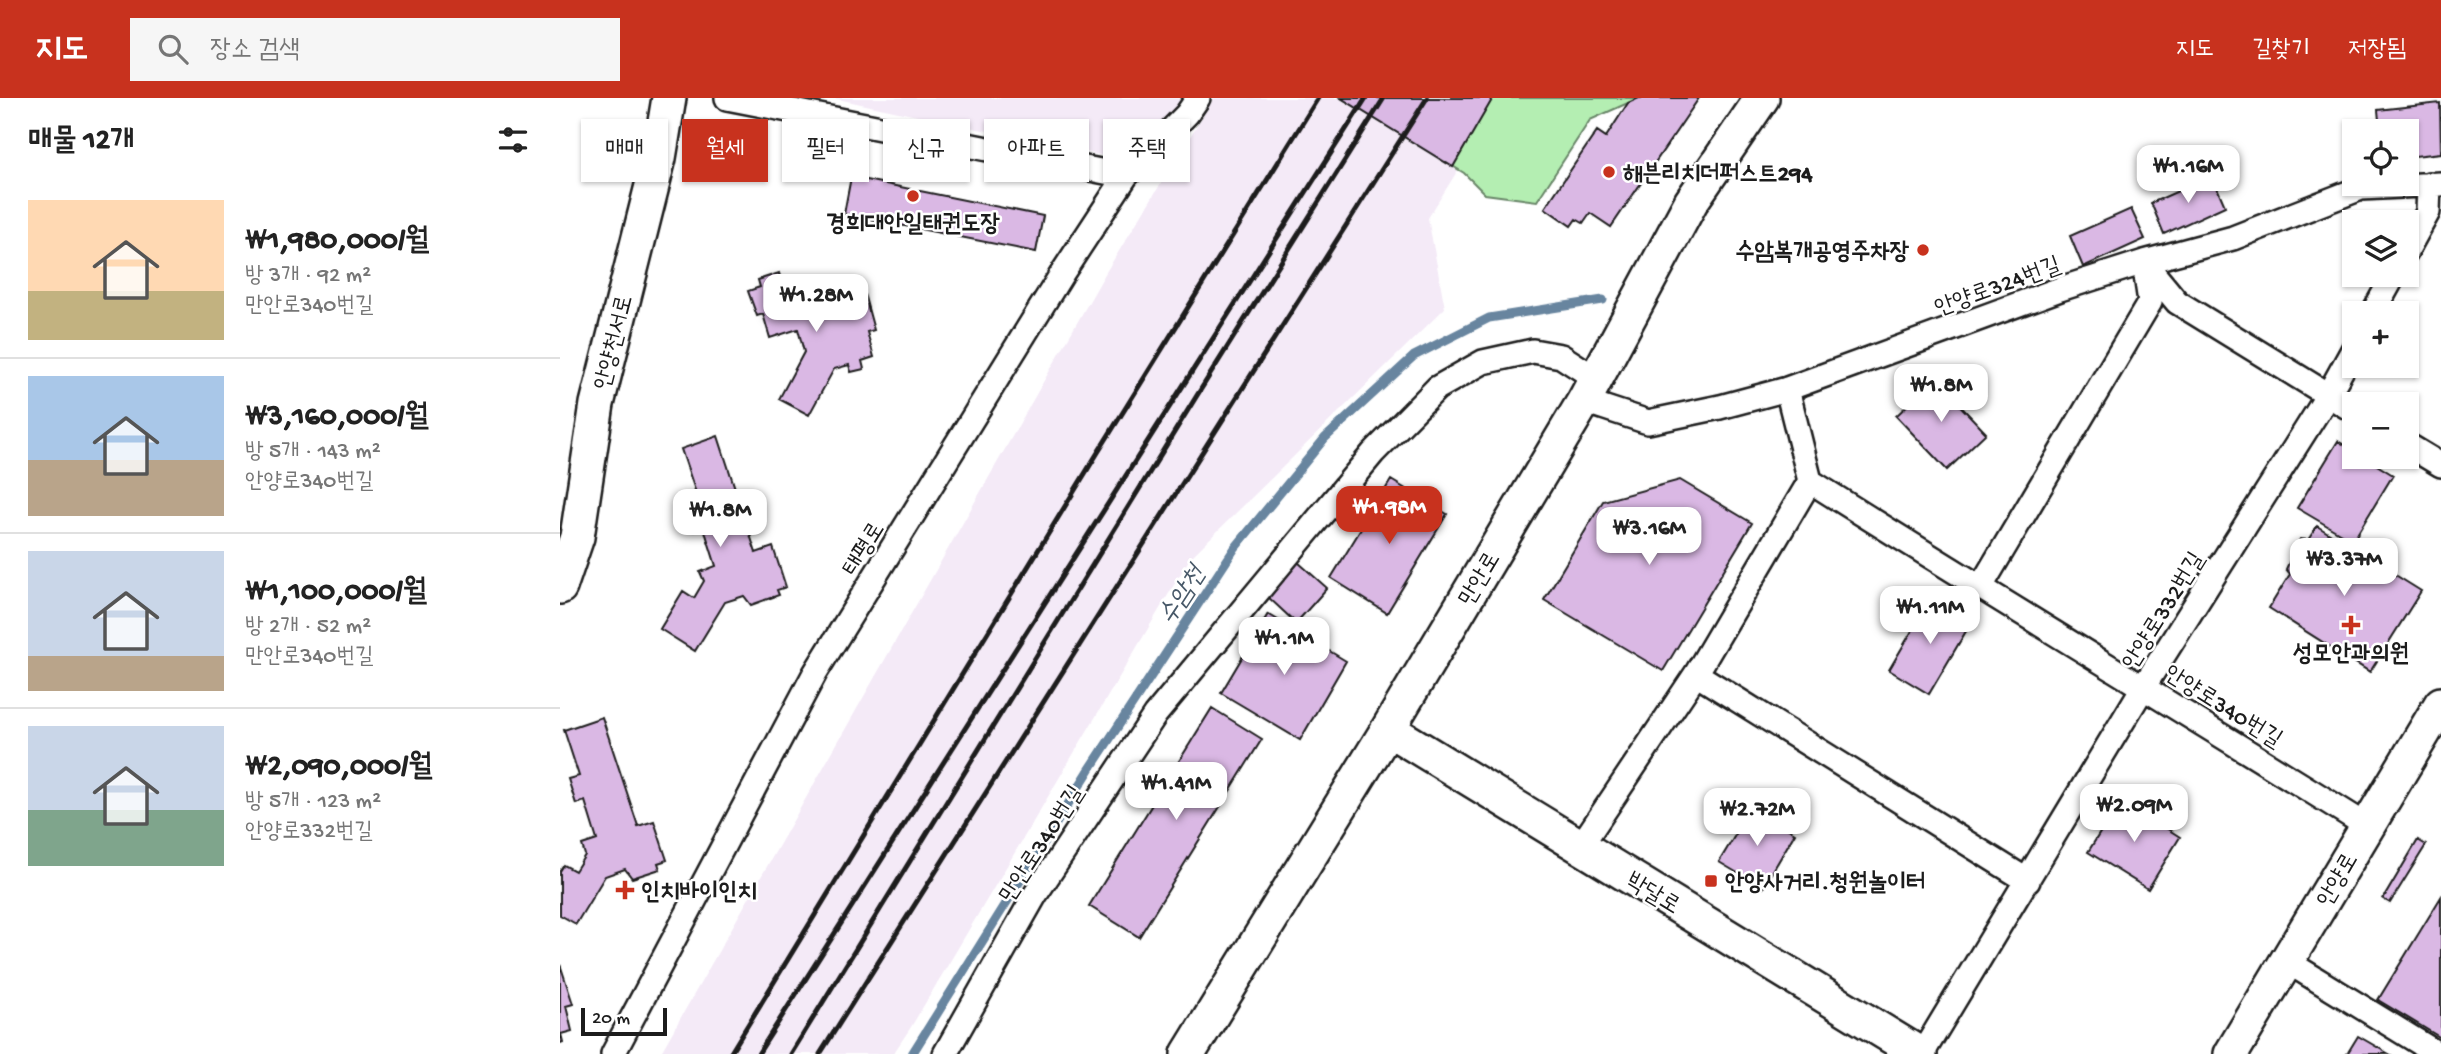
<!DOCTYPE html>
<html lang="ko">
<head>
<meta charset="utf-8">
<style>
	body { margin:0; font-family:"Gochi Hand","Poor Story",sans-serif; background:#f6f6f6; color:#222; height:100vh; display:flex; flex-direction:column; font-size:26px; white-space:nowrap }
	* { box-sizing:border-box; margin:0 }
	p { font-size:23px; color:#767676 }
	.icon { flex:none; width:38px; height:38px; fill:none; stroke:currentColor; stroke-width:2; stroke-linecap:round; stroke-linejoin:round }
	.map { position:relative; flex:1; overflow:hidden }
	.side { display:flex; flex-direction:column; background:#fff; width:560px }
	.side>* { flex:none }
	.guide { position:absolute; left:21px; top:21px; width:665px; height:63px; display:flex; gap:14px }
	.buttons { position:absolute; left:1782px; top:21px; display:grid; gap:14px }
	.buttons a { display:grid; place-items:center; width:77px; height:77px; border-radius:0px; background:#fff; box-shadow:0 2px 5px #0004; font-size:35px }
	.scale { position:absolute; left:21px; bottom:18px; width:86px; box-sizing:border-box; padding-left:7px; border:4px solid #1c1c1c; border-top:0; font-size:19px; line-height:24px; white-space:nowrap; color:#1c1c1c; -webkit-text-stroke:5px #fff; paint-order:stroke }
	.price { position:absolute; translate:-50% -60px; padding:0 16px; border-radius:14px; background:#fff; color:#222; font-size:23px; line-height:46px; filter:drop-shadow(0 2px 4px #0008) }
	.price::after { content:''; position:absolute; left:50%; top:42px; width:21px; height:16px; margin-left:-10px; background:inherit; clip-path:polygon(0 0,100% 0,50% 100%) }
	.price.on { background:#c8321e; color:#fff }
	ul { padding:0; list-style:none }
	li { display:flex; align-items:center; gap:21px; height:175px; padding:0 28px }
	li+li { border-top:2px solid #e0e0e0 }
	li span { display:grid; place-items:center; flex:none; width:196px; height:140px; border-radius:0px; color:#555 }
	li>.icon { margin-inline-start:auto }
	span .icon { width:84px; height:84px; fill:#fffc; stroke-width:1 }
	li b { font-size:30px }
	h2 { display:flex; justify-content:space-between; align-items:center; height:84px; padding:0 28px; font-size:30px }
	.pill { padding:0 24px; border-radius:0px; background:#fff; box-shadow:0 2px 5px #0004; font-size:24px; line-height:63px }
	.pill.on { background:#c8321e; color:#fff }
	header { display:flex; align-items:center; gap:42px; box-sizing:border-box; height:98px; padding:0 35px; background:#c8321e; color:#fff }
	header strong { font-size:33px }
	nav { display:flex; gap:38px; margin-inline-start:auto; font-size:24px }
	.search { width:490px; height:63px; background:#f6f6f6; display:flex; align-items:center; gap:18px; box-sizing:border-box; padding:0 24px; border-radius:0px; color:#767676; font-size:26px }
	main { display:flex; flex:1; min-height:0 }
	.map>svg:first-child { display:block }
	.built { fill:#f4eaf7 }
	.green { fill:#b4eeb2; stroke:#688567; stroke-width:2 }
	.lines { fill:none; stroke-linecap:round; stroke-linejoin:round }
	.stream { stroke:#68859f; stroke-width:9 }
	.building { fill:#dab8e4; stroke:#1c1c1c; stroke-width:2 }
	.street-casing { stroke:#1c1c1c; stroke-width:28 }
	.secondary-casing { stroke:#1c1c1c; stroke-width:38 }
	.street { stroke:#fff; stroke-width:23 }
	.secondary { stroke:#fff; stroke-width:33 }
	.rail { stroke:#1c1c1c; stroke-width:5 }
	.poi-dot { fill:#c8321e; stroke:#fff; stroke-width:2.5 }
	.labels { text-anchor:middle; stroke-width:5; stroke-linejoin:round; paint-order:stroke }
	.poi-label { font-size:24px; font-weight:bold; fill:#1c1c1c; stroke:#fff; text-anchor:start }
	.street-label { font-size:24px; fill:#1c1c1c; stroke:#fff }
	.water-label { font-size:26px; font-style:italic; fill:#485969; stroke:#fff }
</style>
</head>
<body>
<header>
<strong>지도</strong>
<div class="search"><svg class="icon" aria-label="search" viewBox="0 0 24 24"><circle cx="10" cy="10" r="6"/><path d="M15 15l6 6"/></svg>장소 검색</div>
<nav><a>지도</a><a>길찾기</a><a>저장됨</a></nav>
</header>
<main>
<section class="side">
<h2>매물 12개<svg class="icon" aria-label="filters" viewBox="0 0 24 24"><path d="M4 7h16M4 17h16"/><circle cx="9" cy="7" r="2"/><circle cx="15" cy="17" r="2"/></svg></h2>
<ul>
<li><span style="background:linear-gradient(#ffd9b3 65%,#c2b280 0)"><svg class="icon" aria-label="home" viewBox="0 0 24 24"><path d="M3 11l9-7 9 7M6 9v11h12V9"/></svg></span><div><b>₩1,980,000/월</b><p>방 3개 · 92 m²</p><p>만안로340번길</p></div></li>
<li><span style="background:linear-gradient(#a9c7e8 60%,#b9a48a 0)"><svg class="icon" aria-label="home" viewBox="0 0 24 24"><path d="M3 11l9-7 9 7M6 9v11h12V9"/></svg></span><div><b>₩3,160,000/월</b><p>방 5개 · 143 m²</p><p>안양로340번길</p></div></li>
<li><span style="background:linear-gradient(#c9d6e8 75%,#b9a48a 0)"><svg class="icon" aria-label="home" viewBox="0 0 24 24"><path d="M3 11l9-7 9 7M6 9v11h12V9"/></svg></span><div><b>₩1,100,000/월</b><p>방 2개 · 52 m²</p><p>만안로340번길</p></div></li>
<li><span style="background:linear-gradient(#c9d6e8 60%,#7fa58c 0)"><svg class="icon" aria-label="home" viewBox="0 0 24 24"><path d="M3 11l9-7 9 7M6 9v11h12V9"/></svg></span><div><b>₩2,090,000/월</b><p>방 5개 · 123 m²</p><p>안양로332번길</p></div></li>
</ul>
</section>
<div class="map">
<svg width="1881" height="956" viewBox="0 0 1881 956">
	<rect width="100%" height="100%" fill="#fff"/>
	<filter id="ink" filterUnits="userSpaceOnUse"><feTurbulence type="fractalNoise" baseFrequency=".0143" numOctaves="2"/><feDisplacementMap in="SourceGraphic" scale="14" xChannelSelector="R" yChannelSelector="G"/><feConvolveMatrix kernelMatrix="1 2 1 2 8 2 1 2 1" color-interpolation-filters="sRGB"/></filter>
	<g filter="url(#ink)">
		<path class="built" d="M273 0H621L606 24 572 64Z
			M654 0H943L868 120 885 210 630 460 351 929 333 956H100L546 174Z"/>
		<path class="green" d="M781 0H1079L1030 22 977 103 925 96 904 75Z"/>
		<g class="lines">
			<path class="stream" d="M352 956 530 671 675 450 765 340 854 258 929 220 1043 202"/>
		</g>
		<path class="building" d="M781 0H933L893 69Z
			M1079 0H1139L1051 129 1030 115 1023 125 1016 121 1011 128 985 110 1037 33 1046 39 1068 5Z
			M1880 5 1881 55 1846 59V33H1820L1818 12Z
			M1652 78 1665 108 1604 136 1591 105Z
			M291 79 483 118 476 154 284 116Z
			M1571 111 1585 141 1523 169 1510 138Z
			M219 175 221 182 235 178 244 207 267 200 265 194 292 187 294 195 303 192 314 232 307 234 314 259 302 263 304 271 291 274 289 267 274 271 249 317 219 301 244 254 238 231 210 240 203 216 197 218 188 193 200 189 198 182Z
			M1375 281 1426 335 1387 372 1336 318Z
			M158 338 196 455 213 449 226 489 217 492 219 497 191 507 184 498 165 504 135 553 100 531 123 493 134 500 144 483 140 474 156 468 144 430 135 433 128 408 139 404 121 351Z
			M1778 343 1794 353V359H1804L1833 377 1793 443 1737 410Z
			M831 382 887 416 827 515 771 480Z
			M1120 382 1192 425 1103 573 984 502 1043 403Z
			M1757 428 1861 493 1810 574 1709 510 1730 476 1726 471 1740 441 1748 442Z
			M738 464 767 490 736 525 708 499Z
			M1372 499 1412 523 1369 596 1329 572Z
			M708 516 786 563 740 642 661 595Z
			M652 610 702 641 579 839 529 808Z
			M42 619 78 728 94 723 107 762 98 765 100 771 72 780 65 771 45 778 16 826 0 817V773L4 767 15 773 25 757 22 747 37 742 25 703 16 706 8 681 19 678 4 632Z
			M1561 701 1620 739 1588 791 1528 754Z
			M1192 709 1235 735 1203 790 1159 764Z
			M1858 742 1866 747 1830 805 1823 801Z
			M1881 799V940L1818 902Z
			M0 866 13 906 6 908 12 933 1 936 3 944 0 945Z
			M1798 938 1829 956H1787Z"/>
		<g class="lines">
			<defs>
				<path id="street" d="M167 0 566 78
					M1846 154 1868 114 1869 86
					M1584 164 1617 204 1768 297 1794 250
					M1813 215 1834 177
					M1227 291 1250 383
					M1024 303 1088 324 1160 309 1227 291 1500 191 1584 164 1673 140 1801 90 1881 86
					M1846 346 1881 367
					M1420 490 1590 204 1584 164
					M1136 576 1468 783
					M1020 749 1136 576 1250 383C1435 500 1622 612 1807 728
					M1728 864 1878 956
					M53 956 255 575 503 174 566 78 627 16 638 0
					M385 956 475 797 595 617 813 355 877 290 923 264 973 253 1001 258 1035 280
					M1362 956 1584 588 1768 297 1794 313"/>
				<path id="secondary" d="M0 489 17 439 37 306 99 60 109 0
					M828 631 1360 956
					M628 956 828 631 1024 303 1131 104 1202 0
					M1671 956 1881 606"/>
			</defs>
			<use href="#street" class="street-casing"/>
			<use href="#secondary" class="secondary-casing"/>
			<use href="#street" class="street"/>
			<use href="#secondary" class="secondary"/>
			<path class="rail" d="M170 956 537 356 758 0
				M198 956 806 0
				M231 956 636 299 824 0
				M260 956 867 0"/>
		</g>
	</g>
	<g class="poi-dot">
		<circle cx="1049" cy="74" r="7"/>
		<circle cx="353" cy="98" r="7"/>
		<circle cx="1363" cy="152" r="7"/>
		<path d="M1787.5 516.5h7v7h7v7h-7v7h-7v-7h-7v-7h7z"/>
		<rect x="1144" y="776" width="14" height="14" rx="3.5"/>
		<path d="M61.5 781.5h7v7h7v7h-7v7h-7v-7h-7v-7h7z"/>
	</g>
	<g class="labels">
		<g class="poi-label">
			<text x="1063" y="82">해븐리치더퍼스트294</text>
			<text x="353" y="132" text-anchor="middle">경희대안일태권도장</text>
			<text x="1349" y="160" text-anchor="end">수암복개공영주차장</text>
			<text x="1791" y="562" text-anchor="middle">성모안과의원</text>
			<text x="1165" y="791">안양사거리.청원놀이터</text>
			<text x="81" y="800">인치바이인치</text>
		</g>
		<g class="street-label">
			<text transform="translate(1437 187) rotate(-20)" y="8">안양로324번길</text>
			<text transform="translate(52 244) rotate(-76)" y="8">안양천서로</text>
			<text transform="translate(302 450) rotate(-58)" y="8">태평로</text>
			<text transform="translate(918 480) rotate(-59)" y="8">만안로</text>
			<text transform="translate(1602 512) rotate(-58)" y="8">안양로332번길</text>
			<text transform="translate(1664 607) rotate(32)" y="8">안양로340번길</text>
			<text transform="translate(480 745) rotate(-57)" y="8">만안로340번길</text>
			<text transform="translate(1776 781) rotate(-60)" y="8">안양로</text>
			<text transform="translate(1094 794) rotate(31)" y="8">박달로</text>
		</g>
		<g class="water-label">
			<text transform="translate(620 496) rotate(-57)" y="9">수암천</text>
		</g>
	</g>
</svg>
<div class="buttons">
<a><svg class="icon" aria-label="locate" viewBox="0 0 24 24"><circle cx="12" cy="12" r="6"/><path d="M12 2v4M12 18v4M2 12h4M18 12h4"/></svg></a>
<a><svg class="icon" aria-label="layers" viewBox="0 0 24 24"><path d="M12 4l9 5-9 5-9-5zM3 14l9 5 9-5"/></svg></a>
<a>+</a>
<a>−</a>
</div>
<div class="scale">20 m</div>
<b class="price" style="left:1628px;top:107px">₩1.16M</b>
<b class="price" style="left:256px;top:236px">₩1.28M</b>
<b class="price" style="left:1381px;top:326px">₩1.8M</b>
<b class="price on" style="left:829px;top:448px">₩1.98M</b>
<b class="price" style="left:160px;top:451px">₩1.8M</b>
<b class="price" style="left:1089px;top:469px">₩3.16M</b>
<b class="price" style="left:1784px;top:500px">₩3.37M</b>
<b class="price" style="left:1370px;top:548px">₩1.11M</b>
<b class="price" style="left:724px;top:579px">₩1.1M</b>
<b class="price" style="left:616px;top:724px">₩1.41M</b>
<b class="price" style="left:1574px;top:746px">₩2.09M</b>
<b class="price" style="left:1197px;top:750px">₩2.72M</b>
<div class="guide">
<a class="pill">매매</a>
<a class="pill on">월세</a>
<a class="pill">필터</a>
<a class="pill">신규</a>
<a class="pill">아파트</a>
<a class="pill">주택</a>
</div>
</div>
</main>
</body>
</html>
